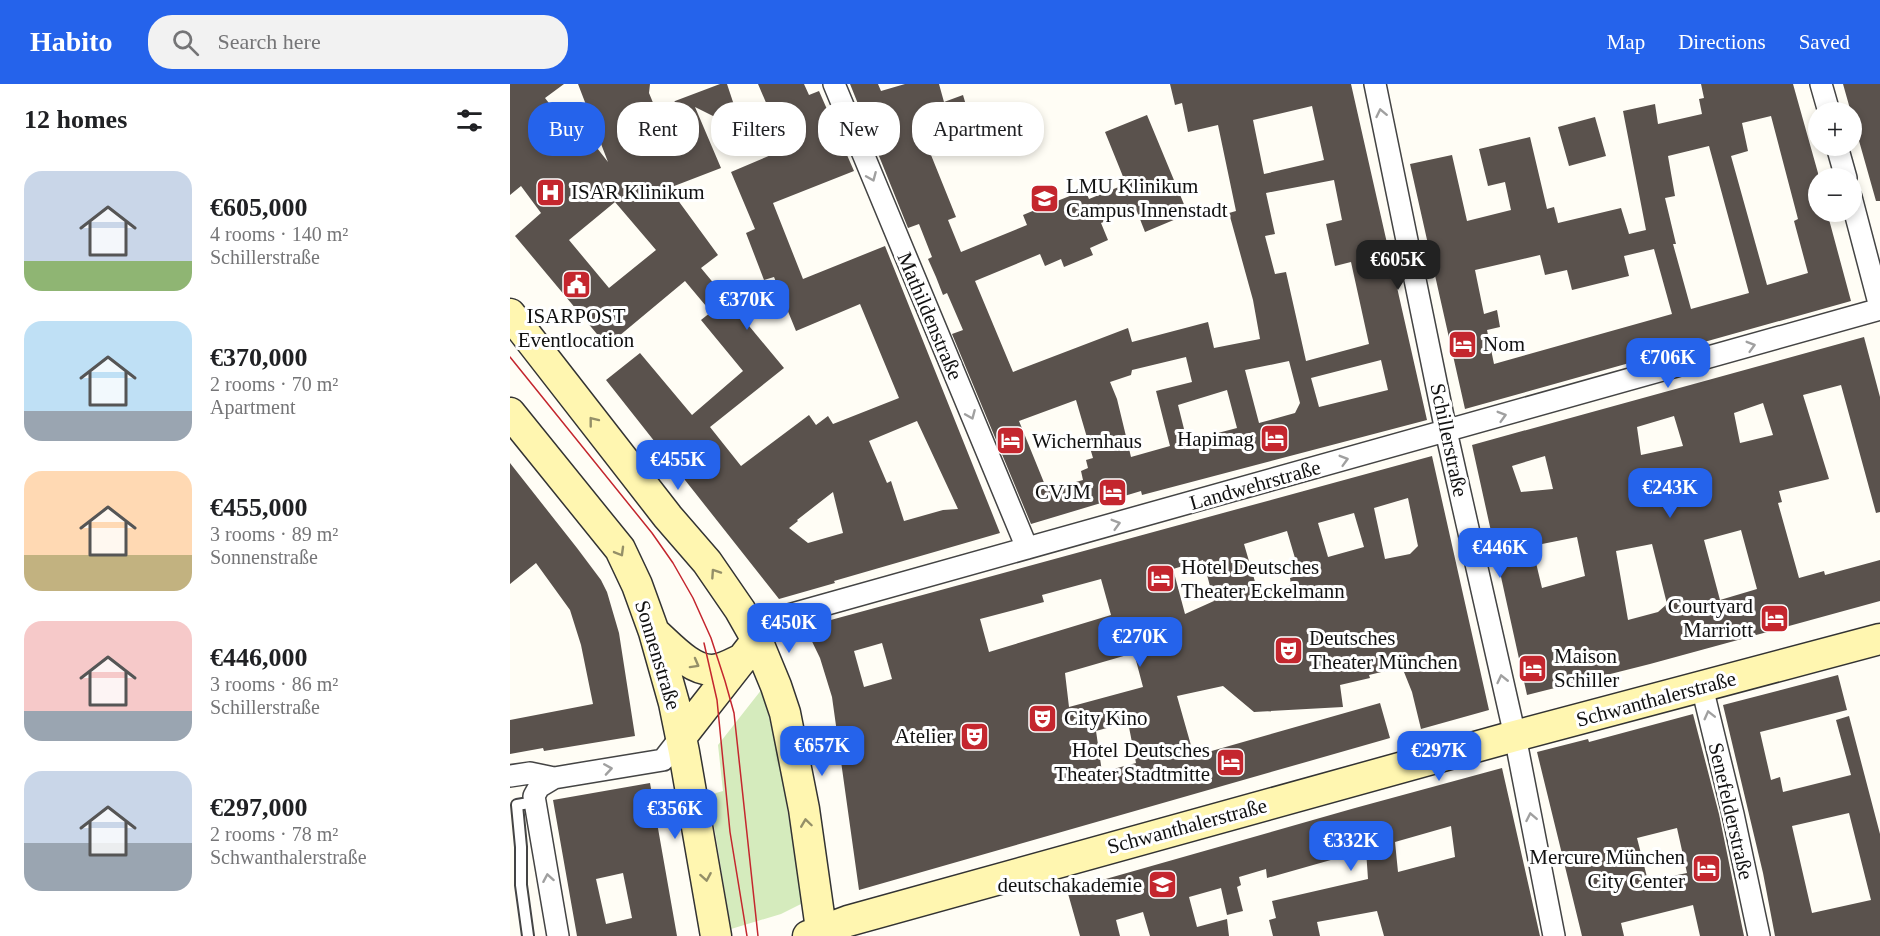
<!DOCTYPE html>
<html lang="en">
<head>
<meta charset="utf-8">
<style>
	body { margin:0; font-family:Georgia,serif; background:#f2f2f2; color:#202124; height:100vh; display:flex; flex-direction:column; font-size:22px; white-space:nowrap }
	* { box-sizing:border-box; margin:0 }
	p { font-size:20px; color:#757577 }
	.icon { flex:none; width:33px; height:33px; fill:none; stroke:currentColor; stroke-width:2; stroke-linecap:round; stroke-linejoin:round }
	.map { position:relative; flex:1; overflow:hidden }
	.drawer { display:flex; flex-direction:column; background:#fff; width:510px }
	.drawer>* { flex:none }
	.banner { position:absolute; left:18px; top:18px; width:570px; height:54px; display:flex; gap:12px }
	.tools { position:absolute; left:1298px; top:18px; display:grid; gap:12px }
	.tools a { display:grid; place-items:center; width:54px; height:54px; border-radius:50%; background:#fff; box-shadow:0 3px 9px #0003; font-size:30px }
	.price { position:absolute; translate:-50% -51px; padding:0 14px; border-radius:12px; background:#2563eb; color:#fff; font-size:20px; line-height:39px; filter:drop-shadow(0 2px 3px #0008) }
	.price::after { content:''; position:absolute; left:50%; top:36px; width:18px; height:14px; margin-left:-9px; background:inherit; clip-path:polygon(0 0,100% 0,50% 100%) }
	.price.selected { background:#222; color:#fff }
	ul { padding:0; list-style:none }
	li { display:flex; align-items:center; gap:18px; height:150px; padding:0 24px }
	li span { display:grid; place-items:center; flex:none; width:168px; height:120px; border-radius:18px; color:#555 }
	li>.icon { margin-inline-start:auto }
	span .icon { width:72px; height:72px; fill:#fffc; stroke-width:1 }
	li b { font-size:26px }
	h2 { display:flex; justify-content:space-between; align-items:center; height:72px; padding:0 24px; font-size:26px }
	.pill { padding:0 21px; border-radius:24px; background:#fff; box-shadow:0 3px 9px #0003; font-size:21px; line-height:54px }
	.pill.selected { background:#2563eb; color:#fff }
	header { display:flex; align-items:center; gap:36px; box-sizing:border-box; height:84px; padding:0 30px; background:#2563eb; color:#fff }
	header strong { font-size:28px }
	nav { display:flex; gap:33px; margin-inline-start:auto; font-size:21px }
	.search { width:420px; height:54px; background:#f2f2f2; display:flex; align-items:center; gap:15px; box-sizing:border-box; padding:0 21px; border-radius:24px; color:#757577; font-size:22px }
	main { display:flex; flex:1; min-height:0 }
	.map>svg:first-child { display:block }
	.green { fill:#d5ebbd }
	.building { fill:#5a524d; fill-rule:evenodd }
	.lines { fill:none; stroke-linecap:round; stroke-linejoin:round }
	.lane-casing { stroke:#444; stroke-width:14 }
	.street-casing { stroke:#444; stroke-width:24 }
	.secondary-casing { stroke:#333; stroke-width:33 }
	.lane { stroke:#fff; stroke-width:10 }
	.street { stroke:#fff; stroke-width:21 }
	.secondary { stroke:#fff6b0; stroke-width:30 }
	.tram { stroke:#c4262e; stroke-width:1.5 }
	.oneway { stroke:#a0a0a0 }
	.oneway2 { stroke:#948f68 }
	.labels { text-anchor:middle; stroke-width:6; stroke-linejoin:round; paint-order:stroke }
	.poi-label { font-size:21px; fill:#111; stroke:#fff; text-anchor:start }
	.street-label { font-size:21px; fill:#111; stroke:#fff }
</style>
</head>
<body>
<header>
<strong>Habito</strong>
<div class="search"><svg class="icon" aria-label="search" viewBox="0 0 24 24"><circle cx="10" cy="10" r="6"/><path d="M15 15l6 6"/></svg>Search here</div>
<nav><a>Map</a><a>Directions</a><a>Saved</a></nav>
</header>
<main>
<section class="drawer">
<h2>12 homes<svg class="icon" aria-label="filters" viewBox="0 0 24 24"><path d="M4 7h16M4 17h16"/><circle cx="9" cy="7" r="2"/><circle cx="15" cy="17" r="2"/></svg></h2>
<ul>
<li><span style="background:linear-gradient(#c9d6e8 75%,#8fb573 0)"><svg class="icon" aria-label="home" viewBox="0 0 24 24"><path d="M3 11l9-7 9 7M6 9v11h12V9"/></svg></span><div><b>€605,000</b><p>4 rooms · 140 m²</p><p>Schillerstraße</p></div></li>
<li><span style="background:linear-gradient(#bfe0f5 75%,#9aa5b1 0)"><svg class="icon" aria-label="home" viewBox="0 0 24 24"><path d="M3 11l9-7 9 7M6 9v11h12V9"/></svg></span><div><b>€370,000</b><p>2 rooms · 70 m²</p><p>Apartment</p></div></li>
<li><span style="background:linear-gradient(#ffd9b3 70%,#c2b280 0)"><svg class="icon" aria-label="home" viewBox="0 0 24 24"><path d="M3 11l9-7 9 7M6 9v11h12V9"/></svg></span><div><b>€455,000</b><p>3 rooms · 89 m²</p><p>Sonnenstraße</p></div></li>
<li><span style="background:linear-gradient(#f6c9c9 75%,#9aa5b1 0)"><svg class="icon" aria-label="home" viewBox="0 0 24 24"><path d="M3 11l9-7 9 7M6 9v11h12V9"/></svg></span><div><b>€446,000</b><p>3 rooms · 86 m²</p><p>Schillerstraße</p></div></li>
<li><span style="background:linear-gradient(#c9d6e8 60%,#9aa5b1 0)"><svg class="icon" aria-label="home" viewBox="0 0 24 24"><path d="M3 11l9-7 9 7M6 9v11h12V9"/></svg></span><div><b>€297,000</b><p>2 rooms · 78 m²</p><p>Schwanthalerstraße</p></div></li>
</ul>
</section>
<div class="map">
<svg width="1370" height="852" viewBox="0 0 1370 852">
	<rect width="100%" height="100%" fill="#fffdf5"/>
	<path class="green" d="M252 605 268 670 293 819 271 830 221 845 199 711 213 707 208 661Z"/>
	<path class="building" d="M0 0H54L35 14 52 36 62 32 98 78 68 0H140L139 9 151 38 165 17 210 0H217L226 27 223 32 213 37 185 23 211 84 159 104 208 171 191 184 274 284 200 343 231 382 299 331 306 341 318 332 323 340 389 314 350 220 286 247 264 193 254 196 236 149 245 145 221 88 282 62 272 32 263 35 248 0H294L299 11 309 7 344 87 263 119 293 195 375 162 490 449 324 497 325 499 269 515 96 296 130 269 182 331 233 287 191 236 201 228 175 197 97 262 5 152 31 129 11 102 0 111ZM105 118 146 166 99 204 59 156ZM407 337 448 425 433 426 394 437 381 397 377 399 359 357ZM323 408 333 449 298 459 279 444 288 437 287 436Z
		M340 0H368L371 7 395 0H429L434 18 453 11 464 48 419 66 446 133 438 136 451 168 517 141 513 131 537 121 575 106 579 115 616 100 595 48 637 31 678 130 635 148 626 125 591 139 598 156 580 164 583 171 554 183 551 175 535 182 530 170 465 197 503 288 618 244 622 258 698 238 704 264 750 255 743 216 719 129 726 127 708 41 678 48 672 19 665 21 660 0H841L917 336 632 411 631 407 521 440 442 250 453 246 437 209 433 211 426 193 418 175 422 173 409 140 398 144ZM802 22 814 76 754 90 743 36ZM824 96 832 136 816 140 825 182 841 178 859 260 796 277 776 188 765 190 755 152 765 150 756 109ZM676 273 682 298 646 307 660 362 621 373 607 315 600 298 621 291 622 286ZM871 276 878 306 809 323 801 294ZM779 277 790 319 785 329 749 339 735 286ZM717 306 727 344 677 357 668 321ZM566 316 583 374 576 376 578 384 571 387 573 396 537 406 509 337Z
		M1191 0H1283L1308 89V130L1317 128 1341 217 955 325 900 80 942 71 957 137 1001 126 995 98 978 102 969 65 1020 53 1037 125 1044 123 1048 139 1111 124 1119 150 1136 146 1113 27 1145 20 1148 40 1192 30 1189 15 1194 14ZM1261 32 1288 135 1284 137 1298 189 1257 201 1221 72 1238 67 1232 39ZM1199 62 1239 209 1181 225 1163 160H1166L1155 114 1165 112 1158 72ZM1144 165 1162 230 984 280 977 246 990 243 987 226 974 230 965 186 1030 171 1035 191 1057 186 1062 206 1119 192 1114 172Z
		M1333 0H1370V117H1366Z
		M1085 33 1096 72 1059 82 1048 43Z
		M1354 253 1370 313V428L1366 429 1331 301 1293 311 1319 395 1269 407 1272 418 1268 419 1289 494 1314 487 1315 491 1370 476V517L1140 580 1017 611 962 361ZM1253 319 1263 351 1230 359 1224 329ZM1164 332 1173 362 1131 371 1127 343ZM1035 372 1043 405 1011 408 1002 382ZM1231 446 1247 505 1210 516 1194 456ZM1067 453 1075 492 1032 504 1022 462ZM1142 460 1157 520 1148 528 1118 536 1106 467Z
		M922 372 979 626 911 645 902 608 892 583 859 591 860 594 830 601 833 623 744 628 713 602 667 612 684 672 870 619 880 654 349 806 322 613 310 574 295 543ZM898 414 908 462 900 470 875 475 864 424ZM844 429 854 463 818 473 808 439ZM777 447 790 491 780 494 781 501 748 508 734 460ZM693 476 704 517 675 530 663 485ZM591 495 601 531 479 568 470 535 534 518 532 511ZM372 559 382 595 354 603 344 567ZM624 569 633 603 559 623 555 589ZM618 638 626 679 592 688 586 647Z
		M0 379 67 464 91 496 97 508 109 549 125 652 34 667 33 664 0 670V636L83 620 71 561 60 526 26 479 0 500Z
		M1328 591 1337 626 1250 648 1261 696 1270 693 1273 708 1341 691 1326 636 1339 632 1370 750V852H1265L1253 789 1213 621ZM1339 729 1361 816 1302 829 1282 742Z
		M1183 630 1209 730 1234 852H1190L1183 821 1111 839 1114 852H1072L1027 668 1078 655 1079 658ZM1167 744 1177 789 1138 797 1127 754Z
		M992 684 1030 852H874L867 827 807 838 810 852H763L759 836 766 834 762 817 858 795 856 766 757 794 756 785 729 793 731 801 727 803 733 827 717 831 711 804 679 813 687 843 717 835 719 852H640L633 828 606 836 610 852H570L557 806 845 724ZM941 742 945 773 888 788 885 758Z
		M140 699 167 852H67L43 716ZM113 789 122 834 96 840 86 795Z"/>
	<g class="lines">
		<defs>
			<path id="lane" d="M18 852 11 801V763L7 721 25 718"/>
			<path id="street" d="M324 0 517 464
				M865 0 936 347 1005 652 1044 852
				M1311 0 1319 28
				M1327 62 1336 94
				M1341 113 1370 223
				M247 556 264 535 1370 225
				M1192 603 1223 730 1249 852
				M0 692 20 689 44 694 153 676 171 653
				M44 694 29 703 24 712 48 852"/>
			<path id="secondary" d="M0 230 158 433 197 478 230 526 247 556 266 602 275 629 294 725 312 852
				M0 329 110 465 127 501 144 548 164 619 174 668 206 852
				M144 548C159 561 181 587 203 586 214 585 225 578 234 574
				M171 653 247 556
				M298 852 338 837 1005 652 1370 555"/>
		</defs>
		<use href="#lane" class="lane-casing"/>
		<use href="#street" class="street-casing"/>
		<use href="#secondary" class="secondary-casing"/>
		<use href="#lane" class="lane"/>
		<use href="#street" class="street"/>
		<use href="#secondary" class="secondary"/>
		<path class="tram" d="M0 273 142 449 163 479 183 514 201 554 215 597 224 629 248 852
			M194 559 207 616 220 748 237 852"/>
	</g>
	<defs><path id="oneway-chevron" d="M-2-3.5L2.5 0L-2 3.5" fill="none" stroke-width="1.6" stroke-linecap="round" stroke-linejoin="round" transform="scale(1.5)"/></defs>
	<g class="oneway">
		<use href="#oneway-chevron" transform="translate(871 29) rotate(-102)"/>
		<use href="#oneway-chevron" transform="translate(362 93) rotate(67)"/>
		<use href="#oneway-chevron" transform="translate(1241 262) rotate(-16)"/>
		<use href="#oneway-chevron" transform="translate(461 331) rotate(67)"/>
		<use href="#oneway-chevron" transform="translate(992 332) rotate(-16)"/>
		<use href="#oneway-chevron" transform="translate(834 376) rotate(-16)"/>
		<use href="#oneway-chevron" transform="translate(606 440) rotate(-16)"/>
		<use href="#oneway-chevron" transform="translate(992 595) rotate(-103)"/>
		<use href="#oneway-chevron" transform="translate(1199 631) rotate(-104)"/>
		<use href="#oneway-chevron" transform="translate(98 685) rotate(-9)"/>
		<use href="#oneway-chevron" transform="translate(1021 733) rotate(-101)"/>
		<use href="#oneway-chevron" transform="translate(38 794) rotate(-100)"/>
	</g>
	<g class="oneway2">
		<use href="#oneway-chevron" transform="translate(83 337) rotate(-128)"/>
		<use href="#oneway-chevron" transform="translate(110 468) rotate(60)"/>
		<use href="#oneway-chevron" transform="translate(205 489) rotate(-124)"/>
		<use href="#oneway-chevron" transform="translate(185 580) rotate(29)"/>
		<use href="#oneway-chevron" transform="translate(296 739) rotate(-98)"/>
		<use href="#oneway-chevron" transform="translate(196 793) rotate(80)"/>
	</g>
	<defs>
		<symbol id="hospital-square" viewBox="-11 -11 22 22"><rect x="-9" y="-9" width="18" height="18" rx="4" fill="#c4262e" stroke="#fff"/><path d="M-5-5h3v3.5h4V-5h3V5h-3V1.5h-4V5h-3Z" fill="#fff"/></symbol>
		<symbol id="university-square" viewBox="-11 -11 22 22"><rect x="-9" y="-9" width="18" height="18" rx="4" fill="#c4262e" stroke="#fff"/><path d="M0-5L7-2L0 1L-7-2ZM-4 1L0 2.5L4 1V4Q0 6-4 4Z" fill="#fff"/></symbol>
		<symbol id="civic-square" viewBox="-11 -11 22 22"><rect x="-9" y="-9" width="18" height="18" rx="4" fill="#c4262e" stroke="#fff"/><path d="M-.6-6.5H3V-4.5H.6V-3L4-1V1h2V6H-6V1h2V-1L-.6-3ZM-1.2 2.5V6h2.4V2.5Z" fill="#fff"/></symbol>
		<symbol id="hotel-square" viewBox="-11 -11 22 22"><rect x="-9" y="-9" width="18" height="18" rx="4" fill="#c4262e" stroke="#fff"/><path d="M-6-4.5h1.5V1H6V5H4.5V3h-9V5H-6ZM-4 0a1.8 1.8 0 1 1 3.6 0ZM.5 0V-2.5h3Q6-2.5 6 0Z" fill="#fff"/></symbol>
		<symbol id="theatre-square" viewBox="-11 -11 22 22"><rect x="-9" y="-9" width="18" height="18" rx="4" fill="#c4262e" stroke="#fff"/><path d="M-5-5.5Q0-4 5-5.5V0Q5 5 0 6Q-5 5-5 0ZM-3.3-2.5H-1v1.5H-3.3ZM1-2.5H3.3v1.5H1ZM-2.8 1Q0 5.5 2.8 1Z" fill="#fff"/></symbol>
		<symbol id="school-square" viewBox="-11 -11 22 22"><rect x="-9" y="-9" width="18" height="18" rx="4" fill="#c4262e" stroke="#fff"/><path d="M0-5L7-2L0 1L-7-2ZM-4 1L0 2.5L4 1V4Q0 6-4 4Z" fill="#fff"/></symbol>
	</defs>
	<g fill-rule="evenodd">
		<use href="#hospital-square" x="24" y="92" width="33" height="33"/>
		<use href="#university-square" x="518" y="98" width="33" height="33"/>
		<use href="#civic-square" x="50" y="184" width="33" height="33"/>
		<use href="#hotel-square" x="936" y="244" width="33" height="33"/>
		<use href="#hotel-square" x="748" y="338" width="33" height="33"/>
		<use href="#hotel-square" x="484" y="340" width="33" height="33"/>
		<use href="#hotel-square" x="586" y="392" width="33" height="33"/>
		<use href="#hotel-square" x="634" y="478" width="33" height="33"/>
		<use href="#hotel-square" x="1248" y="518" width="33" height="33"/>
		<use href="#theatre-square" x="762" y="550" width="33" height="33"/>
		<use href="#hotel-square" x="1006" y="568" width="33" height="33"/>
		<use href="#theatre-square" x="516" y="618" width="33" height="33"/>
		<use href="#theatre-square" x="448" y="636" width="33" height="33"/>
		<use href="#hotel-square" x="704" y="662" width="33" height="33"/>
		<use href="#hotel-square" x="1180" y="768" width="33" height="33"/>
		<use href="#school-square" x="636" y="784" width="33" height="33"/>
	</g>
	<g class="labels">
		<g class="poi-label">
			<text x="556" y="109">LMU Klinikum<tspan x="556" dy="24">Campus Innenstadt</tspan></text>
			<text x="61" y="115">ISAR Klinikum</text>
			<text x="66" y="239" text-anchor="middle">ISARPOST<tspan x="66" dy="24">Eventlocation</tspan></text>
			<text x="973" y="267">Nom</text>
			<text x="744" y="362" text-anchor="end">Hapimag</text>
			<text x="522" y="364">Wichernhaus</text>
			<text x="581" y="415" text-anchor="end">CVJM</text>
			<text x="671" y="490">Hotel Deutsches<tspan x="671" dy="24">Theater Eckelmann</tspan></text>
			<text x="1243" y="529" text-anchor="end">Courtyard<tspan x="1243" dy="24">Marriott</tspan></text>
			<text x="799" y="561">Deutsches<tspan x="799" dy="24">Theater München</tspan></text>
			<text x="1044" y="579">Maison<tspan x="1044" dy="24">Schiller</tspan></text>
			<text x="554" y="641">City Kino</text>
			<text x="443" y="659" text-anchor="end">Atelier</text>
			<text x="700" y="673" text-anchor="end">Hotel Deutsches<tspan x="700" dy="24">Theater Stadtmitte</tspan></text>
			<text x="1175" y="780" text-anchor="end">Mercure München<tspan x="1175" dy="24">City Center</tspan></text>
			<text x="632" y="808" text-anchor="end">deutschakademie</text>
		</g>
		<g class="street-label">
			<text transform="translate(420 232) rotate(67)" y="7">Mathildenstraße</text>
			<text transform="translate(939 356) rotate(78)" y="7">Schillerstraße</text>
			<text transform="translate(745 401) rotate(-16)" y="7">Landwehrstraße</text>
			<text transform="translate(148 571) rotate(73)" y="7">Sonnenstraße</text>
			<text transform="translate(1146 615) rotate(-15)" y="7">Schwanthalerstraße</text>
			<text transform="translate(1221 727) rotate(77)" y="7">Senefelderstraße</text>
			<text transform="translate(677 742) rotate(-15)" y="7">Schwanthalerstraße</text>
		</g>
	</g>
</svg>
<div class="tools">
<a>+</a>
<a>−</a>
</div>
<b class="price selected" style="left:888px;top:207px">€605K</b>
<b class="price" style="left:237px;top:247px">€370K</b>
<b class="price" style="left:1158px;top:305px">€706K</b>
<b class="price" style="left:168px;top:407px">€455K</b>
<b class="price" style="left:1160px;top:435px">€243K</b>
<b class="price" style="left:990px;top:495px">€446K</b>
<b class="price" style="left:279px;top:570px">€450K</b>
<b class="price" style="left:630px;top:584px">€270K</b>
<b class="price" style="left:312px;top:693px">€657K</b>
<b class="price" style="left:929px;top:698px">€297K</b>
<b class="price" style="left:165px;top:756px">€356K</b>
<b class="price" style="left:841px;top:788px">€332K</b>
<div class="banner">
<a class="pill selected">Buy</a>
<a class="pill">Rent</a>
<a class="pill">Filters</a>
<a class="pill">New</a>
<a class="pill">Apartment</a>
</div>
</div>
</main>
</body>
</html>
